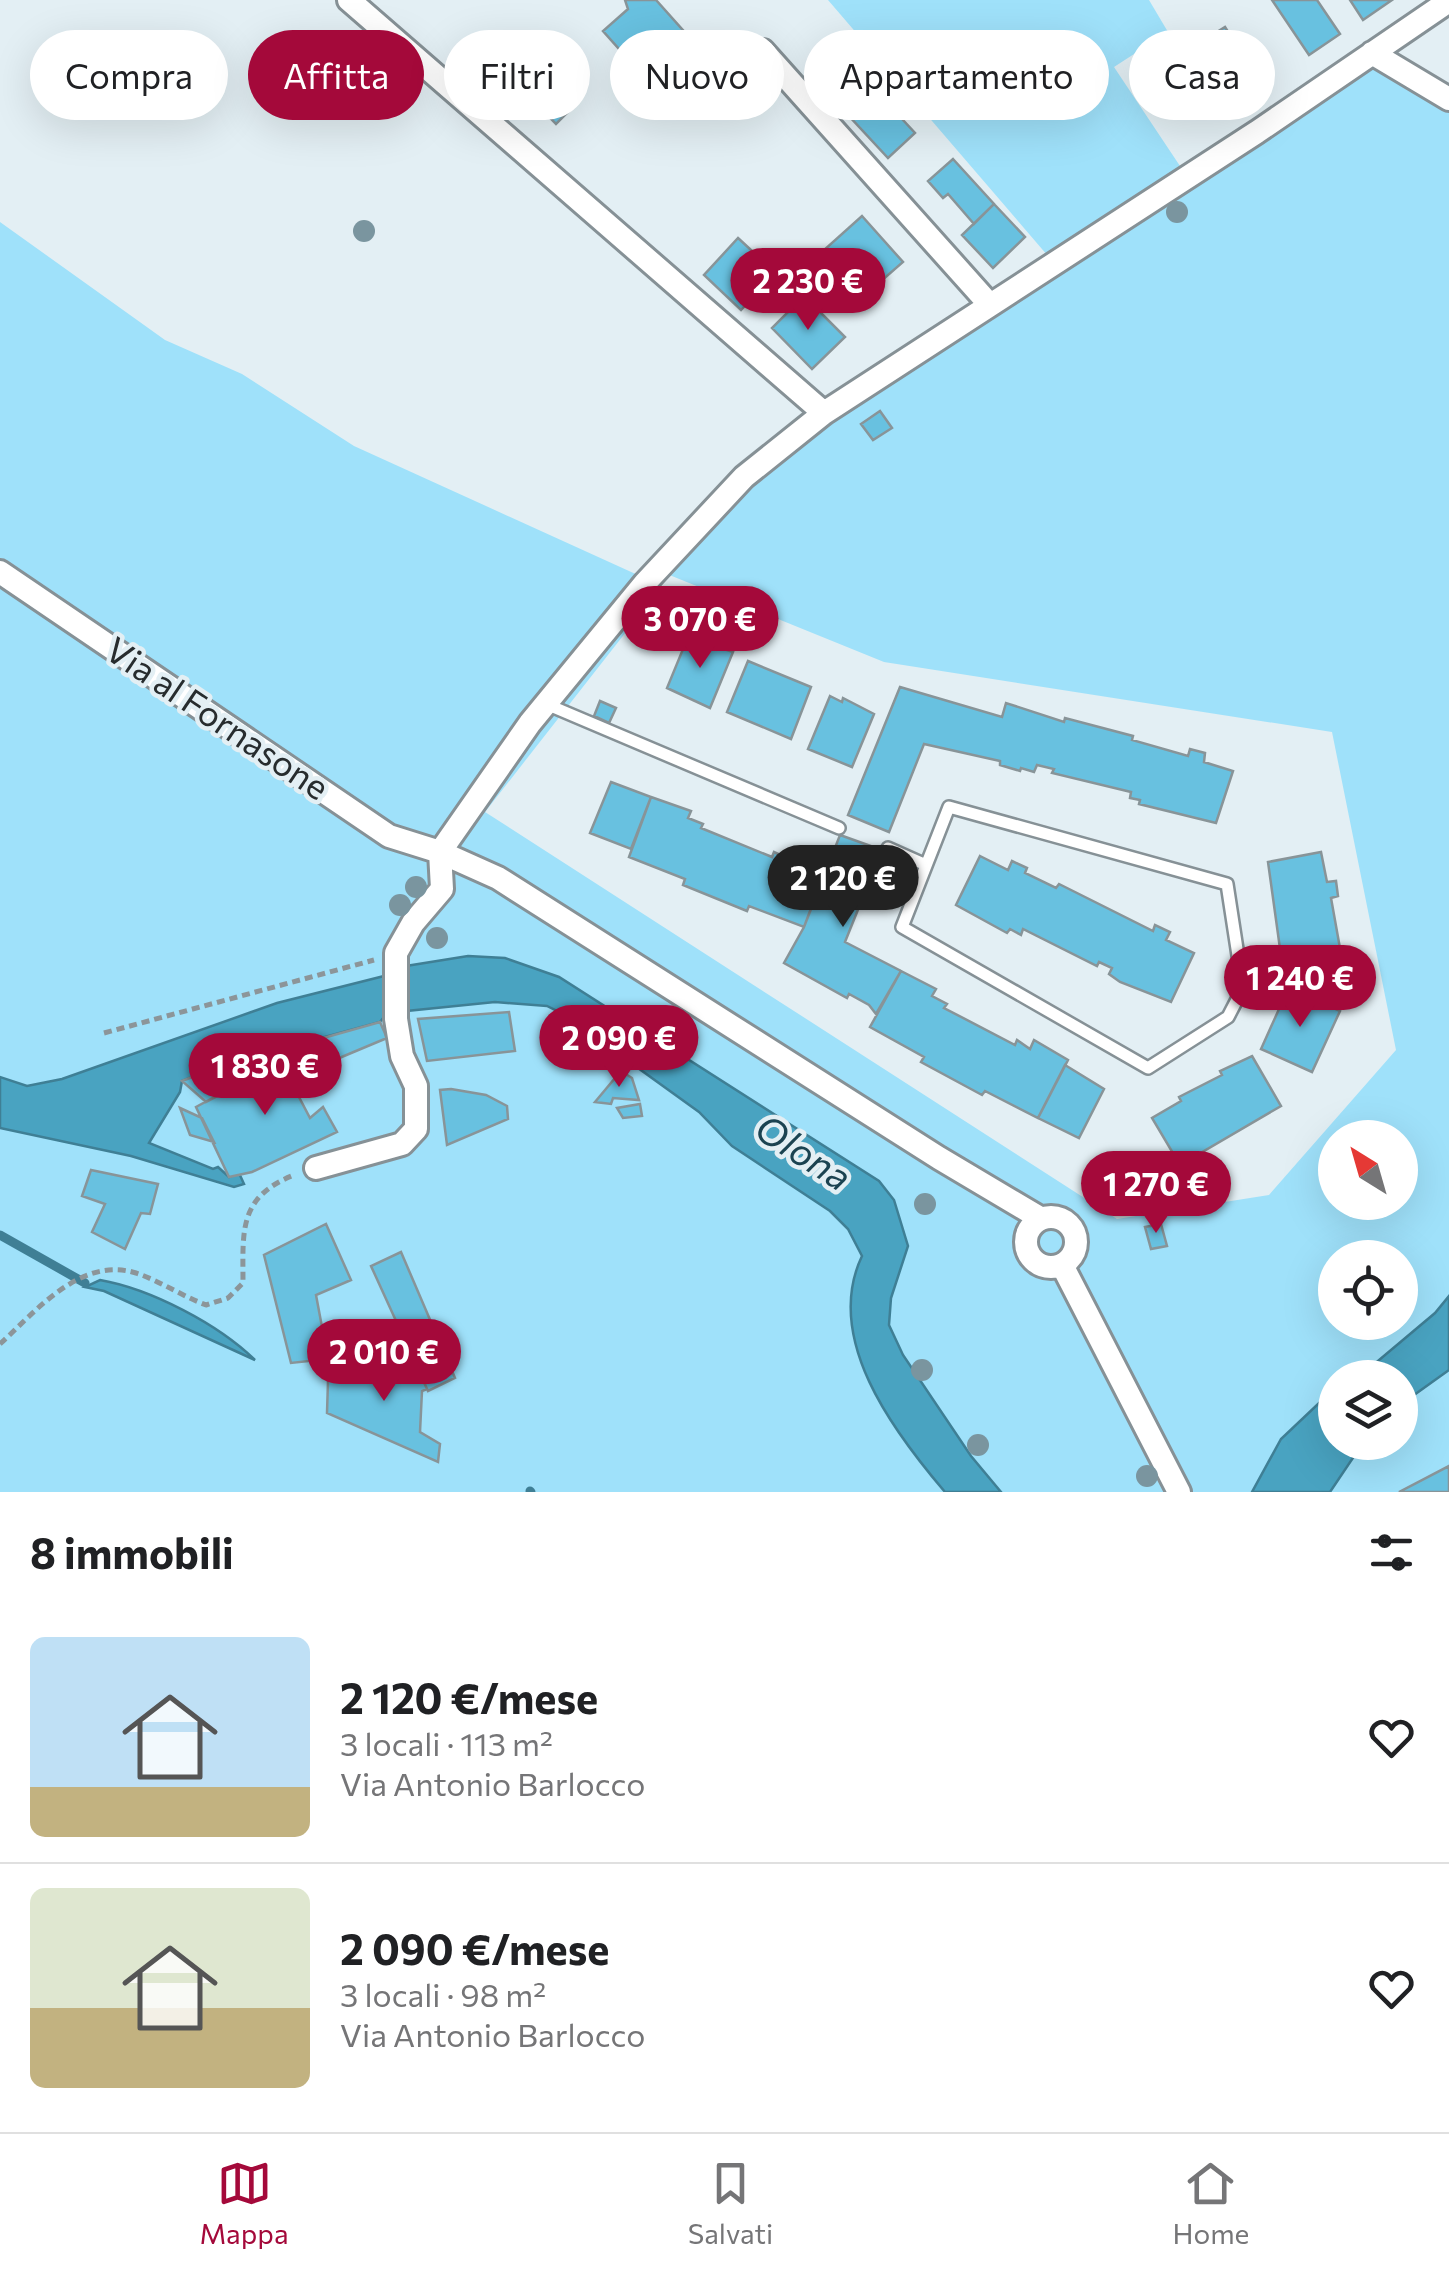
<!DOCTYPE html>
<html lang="it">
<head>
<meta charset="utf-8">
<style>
	body { margin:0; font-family:Commissioner,sans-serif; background:#f2f2f2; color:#202124; height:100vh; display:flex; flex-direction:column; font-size:38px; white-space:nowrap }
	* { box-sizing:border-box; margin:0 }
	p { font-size:32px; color:#757577 }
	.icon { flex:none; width:55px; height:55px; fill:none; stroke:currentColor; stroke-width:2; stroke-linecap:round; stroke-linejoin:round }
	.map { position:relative; height:1492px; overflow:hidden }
	.panel { display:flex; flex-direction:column; background:#fff; flex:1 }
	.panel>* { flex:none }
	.guide { position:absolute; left:30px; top:30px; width:1390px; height:90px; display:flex; gap:20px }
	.needle { width:65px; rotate:323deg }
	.buttons { position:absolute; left:1318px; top:1120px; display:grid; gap:20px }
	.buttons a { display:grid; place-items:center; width:100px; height:100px; border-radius:50%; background:#fff; box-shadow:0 10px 40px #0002; font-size:50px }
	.price { position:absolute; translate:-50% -85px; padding:0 22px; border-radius:35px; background:#a4093a; color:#fff; font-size:32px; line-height:65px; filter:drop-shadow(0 2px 5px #0008) }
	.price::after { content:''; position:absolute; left:50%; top:60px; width:30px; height:22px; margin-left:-15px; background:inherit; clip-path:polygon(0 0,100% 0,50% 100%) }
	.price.active { background:#222; color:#fff }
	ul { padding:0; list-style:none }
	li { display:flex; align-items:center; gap:30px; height:250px; padding:0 30px }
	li+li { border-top:2px solid #e0e0e0 }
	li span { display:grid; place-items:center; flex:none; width:280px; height:200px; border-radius:15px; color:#555 }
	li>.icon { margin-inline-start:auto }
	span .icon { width:120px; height:120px; fill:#fffc; stroke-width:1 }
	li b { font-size:42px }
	h2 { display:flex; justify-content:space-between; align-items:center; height:120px; padding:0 30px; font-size:42px }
	.chip { padding:0 35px; border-radius:45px; background:#fff; box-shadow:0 10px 40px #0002; font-size:35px; line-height:90px }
	.chip.active { background:#a4093a; color:#fff }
	.menu { display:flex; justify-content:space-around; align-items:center; height:140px; border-top:2px solid #e0e0e0; background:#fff; font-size:28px; color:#757577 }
	.menu a { display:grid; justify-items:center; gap:5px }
	.menu .active { color:#a4093a }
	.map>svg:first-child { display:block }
	.green { fill:#9fe1fa; fill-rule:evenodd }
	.water { fill:#49a3c1; stroke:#3f7f95; stroke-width:2.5 }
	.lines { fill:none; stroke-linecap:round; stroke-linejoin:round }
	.stream { stroke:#3f7f95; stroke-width:9 }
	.building { fill:#68c1e0; stroke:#889498; stroke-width:2.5 }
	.service-casing { stroke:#869196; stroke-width:16 }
	.minor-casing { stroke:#869196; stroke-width:28 }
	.path { stroke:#8c9599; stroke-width:5; stroke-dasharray:8 5; stroke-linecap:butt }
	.service { stroke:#fff; stroke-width:11 }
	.minor { stroke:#fff; stroke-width:22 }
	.tree { fill:#7a959f }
	.labels { text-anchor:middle; stroke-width:9; stroke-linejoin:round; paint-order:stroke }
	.street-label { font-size:35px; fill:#272c2e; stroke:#e3eff4 }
	.water-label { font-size:38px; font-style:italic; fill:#1b4351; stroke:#e3eff4 }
</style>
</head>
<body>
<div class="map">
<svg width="1449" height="1492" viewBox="0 0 1449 1492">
	<rect width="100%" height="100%" fill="#e3eff4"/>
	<path class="green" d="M828 0H1149L1168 32 1114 67 1186 175 1372 53 1449 99V1492H0V222L165 340 242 374 354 446 662 586 485 812 1117 1219 1269 1195 1396 1050 1332 732 884 662 657 570 744 477 1054 263ZM1335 1138H1400V1202H1335ZM1335 1258H1400V1322H1335ZM1335 1378H1400V1442H1335Z"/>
	<path class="water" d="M468 956 505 958 559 977 879 1181 894 1200 908 1246 891 1298 889 1325 903 1355 971 1456 1001 1492H945C893 1431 823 1338 862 1256L848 1229 830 1211 732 1146 699 1112 620 1055 601 1033 547 1006 495 1002 387 1013 380 1022 226 1064 182 1081 180 1092 149 1143 213 1169 218 1167 229 1177 239 1173 244 1184 234 1187 131 1156 0 1128V1077L27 1086 62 1079 277 1003 388 975 406 966Z
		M100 1280C151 1289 218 1324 255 1360L104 1291 85 1287Z
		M1449 1296V1370L1400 1405V1378L1349 1377 1372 1366 1435 1313Z
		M1335 1388V1442L1363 1443 1330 1492H1252L1281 1439Z"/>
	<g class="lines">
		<path class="stream" d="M0 1235 85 1283
			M530 1491 531 1492"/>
	</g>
	<path class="building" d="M625 0H656L689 37 644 77 603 31 628 9Z
		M1272 0H1317L1340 34 1309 55Z
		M1350 0H1392L1363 20Z
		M1225 27 1264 89 1230 110 1198 58 1212 49 1206 39Z
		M538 39 582 84 569 97 576 104 556 124 504 71Z
		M1180 50 1205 90 1169 113 1144 73Z
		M876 91 915 133 888 158 849 116Z
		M953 159 994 204 974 224 948 194 943 198 928 181Z
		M994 204 1025 237 993 268 962 235Z
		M862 216 903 262 864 296 824 250Z
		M738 238 776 273 741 310 704 275Z
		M804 296 845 337 812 369 772 328Z
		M880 411 892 428 873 440 861 424Z
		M688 637 733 652 710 708 667 688Z
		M748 661 811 687 791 739 727 712Z
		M900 687 1002 717 1006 703 1064 722 1065 718 1133 736 1132 740 1188 756 1190 749 1205 753 1204 762 1233 771 1216 823 1139 804 1140 800 1130 798 1131 792 1052 773 1054 769 1037 765 1034 772 1021 768 1020 771 1000 765V761L924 744 889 832 848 815Z
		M830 696 842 702 843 698 874 714 852 767 808 749Z
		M600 701 616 708 609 723 594 716Z
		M611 782 651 797 631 849 590 833Z
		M651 797 691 811 688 818 703 824 701 828 772 857 774 852 789 859 792 851 827 866 804 927 749 906 747 911 683 885 685 879 629 857Z
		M840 835 882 850 845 942 901 971 876 1014 869 1005 849 994 847 998 784 963 804 927Z
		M1321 852 1327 882 1336 881 1338 896 1331 898 1343 965 1288 975 1282 963 1268 862Z
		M980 856 1008 870 1012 861 1027 868 1025 873 1056 888 1059 884 1153 931 1155 925 1170 932 1166 940 1194 953 1171 1002 1120 982 1109 974 1112 968 1099 962 1097 966 1023 929 1021 935 1010 929 1007 933 956 905Z
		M901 971 936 989 932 996 947 1004 944 1008 1015 1045 1017 1040 1030 1049 1034 1040 1068 1060 1038 1118 985 1091 982 1095 921 1062 924 1057 870 1027Z
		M1289 987 1340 1011 1312 1072 1261 1049Z
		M509 1012 515 1051 427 1061 418 1019Z
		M380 1022 387 1038 325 1064 329 1072 319 1082 300 1051 302 1044Z
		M300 1051 319 1082 299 1097 310 1118 323 1107 337 1132 252 1172 229 1177 196 1107Z
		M1252 1056 1281 1106 1180 1165 1152 1118 1181 1101 1179 1097 1222 1075 1220 1071Z
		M226 1064 250 1079 206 1102 182 1081Z
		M1065 1065 1104 1089 1079 1138 1038 1118Z
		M621 1071 632 1078 639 1100 613 1098 611 1104 595 1102Z
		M451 1089 486 1095 507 1106 508 1119 447 1145 440 1090Z
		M640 1104 642 1116 623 1118 617 1108Z
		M180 1108 202 1118 214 1142 190 1135Z
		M91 1170 158 1184 150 1214 141 1213 125 1249 92 1232 105 1204 82 1196Z
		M326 1224 351 1280 316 1295 328 1359 291 1363 264 1255Z
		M1161 1224 1167 1246 1151 1249 1145 1227Z
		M401 1252 455 1378 428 1391 371 1266Z
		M409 1350 427 1389 422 1391 420 1432 440 1444 438 1462 327 1413 328 1381 345 1380 346 1362 402 1367 409 1364 403 1352Z
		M1449 1466V1492H1399Z
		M1449 1466V1492H1399Z"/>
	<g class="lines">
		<defs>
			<path id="service" d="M546 704 839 828
				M949 807 1227 884 1243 988 1228 1017 1148 1068 902 927Z
				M888 848 926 865"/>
			<path id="minor" d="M349 0 824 413
				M763 51 990 305
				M1372 53 1449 99
				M0 572 389 836 440 852 498 878 939 1158 1040 1218
				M440 852 530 723 645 583 744 477 824 413 1257 132 1449 1
				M316 1168 402 1144 416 1129V1086L402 1056 396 1019V953L413 923 442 889 440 852
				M1026 1242a25 25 0 1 1 50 0a25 25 0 1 1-50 0Z
				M1062 1265 1179 1492"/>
		</defs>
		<use href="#service" class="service-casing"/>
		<use href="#minor" class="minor-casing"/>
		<path class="path" d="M104 1033 374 960
			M0 1344C37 1310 81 1256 136 1273 160 1281 182 1296 206 1305L228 1298 243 1283C243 1231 238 1197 294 1175"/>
		<use href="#service" class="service"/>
		<use href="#minor" class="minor"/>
	</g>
	<g class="tree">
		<circle cx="1177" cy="212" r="11"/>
		<circle cx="364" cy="231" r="11"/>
		<circle cx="416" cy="887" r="11"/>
		<circle cx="400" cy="905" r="11"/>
		<circle cx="437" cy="938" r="11"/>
		<circle cx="925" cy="1204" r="11"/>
		<circle cx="922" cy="1370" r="11"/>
		<circle cx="978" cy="1445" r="11"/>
		<circle cx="1147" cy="1476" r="11"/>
	</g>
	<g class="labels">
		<g class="street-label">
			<text transform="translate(217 719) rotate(34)" y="12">Via al Fornasone</text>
		</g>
		<g class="water-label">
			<text transform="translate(803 1153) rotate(33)" y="13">Olona</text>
		</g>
	</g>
</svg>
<div class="buttons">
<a><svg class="needle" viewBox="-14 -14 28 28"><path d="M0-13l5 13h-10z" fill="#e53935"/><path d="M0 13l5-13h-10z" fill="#757577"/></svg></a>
<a><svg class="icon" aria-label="locate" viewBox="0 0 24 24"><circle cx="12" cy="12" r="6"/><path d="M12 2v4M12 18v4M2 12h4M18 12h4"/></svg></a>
<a><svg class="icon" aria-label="layers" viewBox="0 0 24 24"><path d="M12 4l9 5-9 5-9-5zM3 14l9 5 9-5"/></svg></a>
</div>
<b class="price" style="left:808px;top:333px">2 230 €</b>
<b class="price" style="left:700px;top:671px">3 070 €</b>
<b class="price active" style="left:843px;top:930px">2 120 €</b>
<b class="price" style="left:1300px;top:1030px">1 240 €</b>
<b class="price" style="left:619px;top:1090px">2 090 €</b>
<b class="price" style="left:265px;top:1118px">1 830 €</b>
<b class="price" style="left:1156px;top:1236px">1 270 €</b>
<b class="price" style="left:384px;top:1404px">2 010 €</b>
<div class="guide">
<a class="chip">Compra</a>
<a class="chip active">Affitta</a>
<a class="chip">Filtri</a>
<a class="chip">Nuovo</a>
<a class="chip">Appartamento</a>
<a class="chip">Casa</a>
</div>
</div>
<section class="panel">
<h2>8 immobili<svg class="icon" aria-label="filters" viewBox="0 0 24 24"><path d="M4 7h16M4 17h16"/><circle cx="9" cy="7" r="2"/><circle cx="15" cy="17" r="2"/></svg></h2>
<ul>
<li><span style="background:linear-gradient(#bfe0f5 75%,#c2b280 0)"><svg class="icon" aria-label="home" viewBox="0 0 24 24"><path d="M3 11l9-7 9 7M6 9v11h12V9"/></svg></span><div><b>2 120 €/mese</b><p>3 locali · 113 m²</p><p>Via Antonio Barlocco</p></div><svg class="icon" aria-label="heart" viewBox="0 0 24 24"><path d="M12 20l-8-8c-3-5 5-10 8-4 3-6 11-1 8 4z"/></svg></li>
<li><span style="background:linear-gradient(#dfe7d0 60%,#c2b280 0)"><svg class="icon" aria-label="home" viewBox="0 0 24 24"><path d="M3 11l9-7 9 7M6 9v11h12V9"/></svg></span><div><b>2 090 €/mese</b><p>3 locali · 98 m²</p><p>Via Antonio Barlocco</p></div><svg class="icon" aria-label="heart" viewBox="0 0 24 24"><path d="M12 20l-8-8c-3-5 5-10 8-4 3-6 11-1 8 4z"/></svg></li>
</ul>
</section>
<nav class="menu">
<a class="active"><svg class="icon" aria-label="map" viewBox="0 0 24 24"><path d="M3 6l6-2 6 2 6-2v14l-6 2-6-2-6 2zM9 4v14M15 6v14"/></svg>Mappa</a>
<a><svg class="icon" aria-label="saved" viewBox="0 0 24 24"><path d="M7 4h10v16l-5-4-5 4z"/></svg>Salvati</a>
<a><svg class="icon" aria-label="home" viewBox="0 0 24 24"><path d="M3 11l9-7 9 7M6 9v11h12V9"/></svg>Home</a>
</nav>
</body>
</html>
